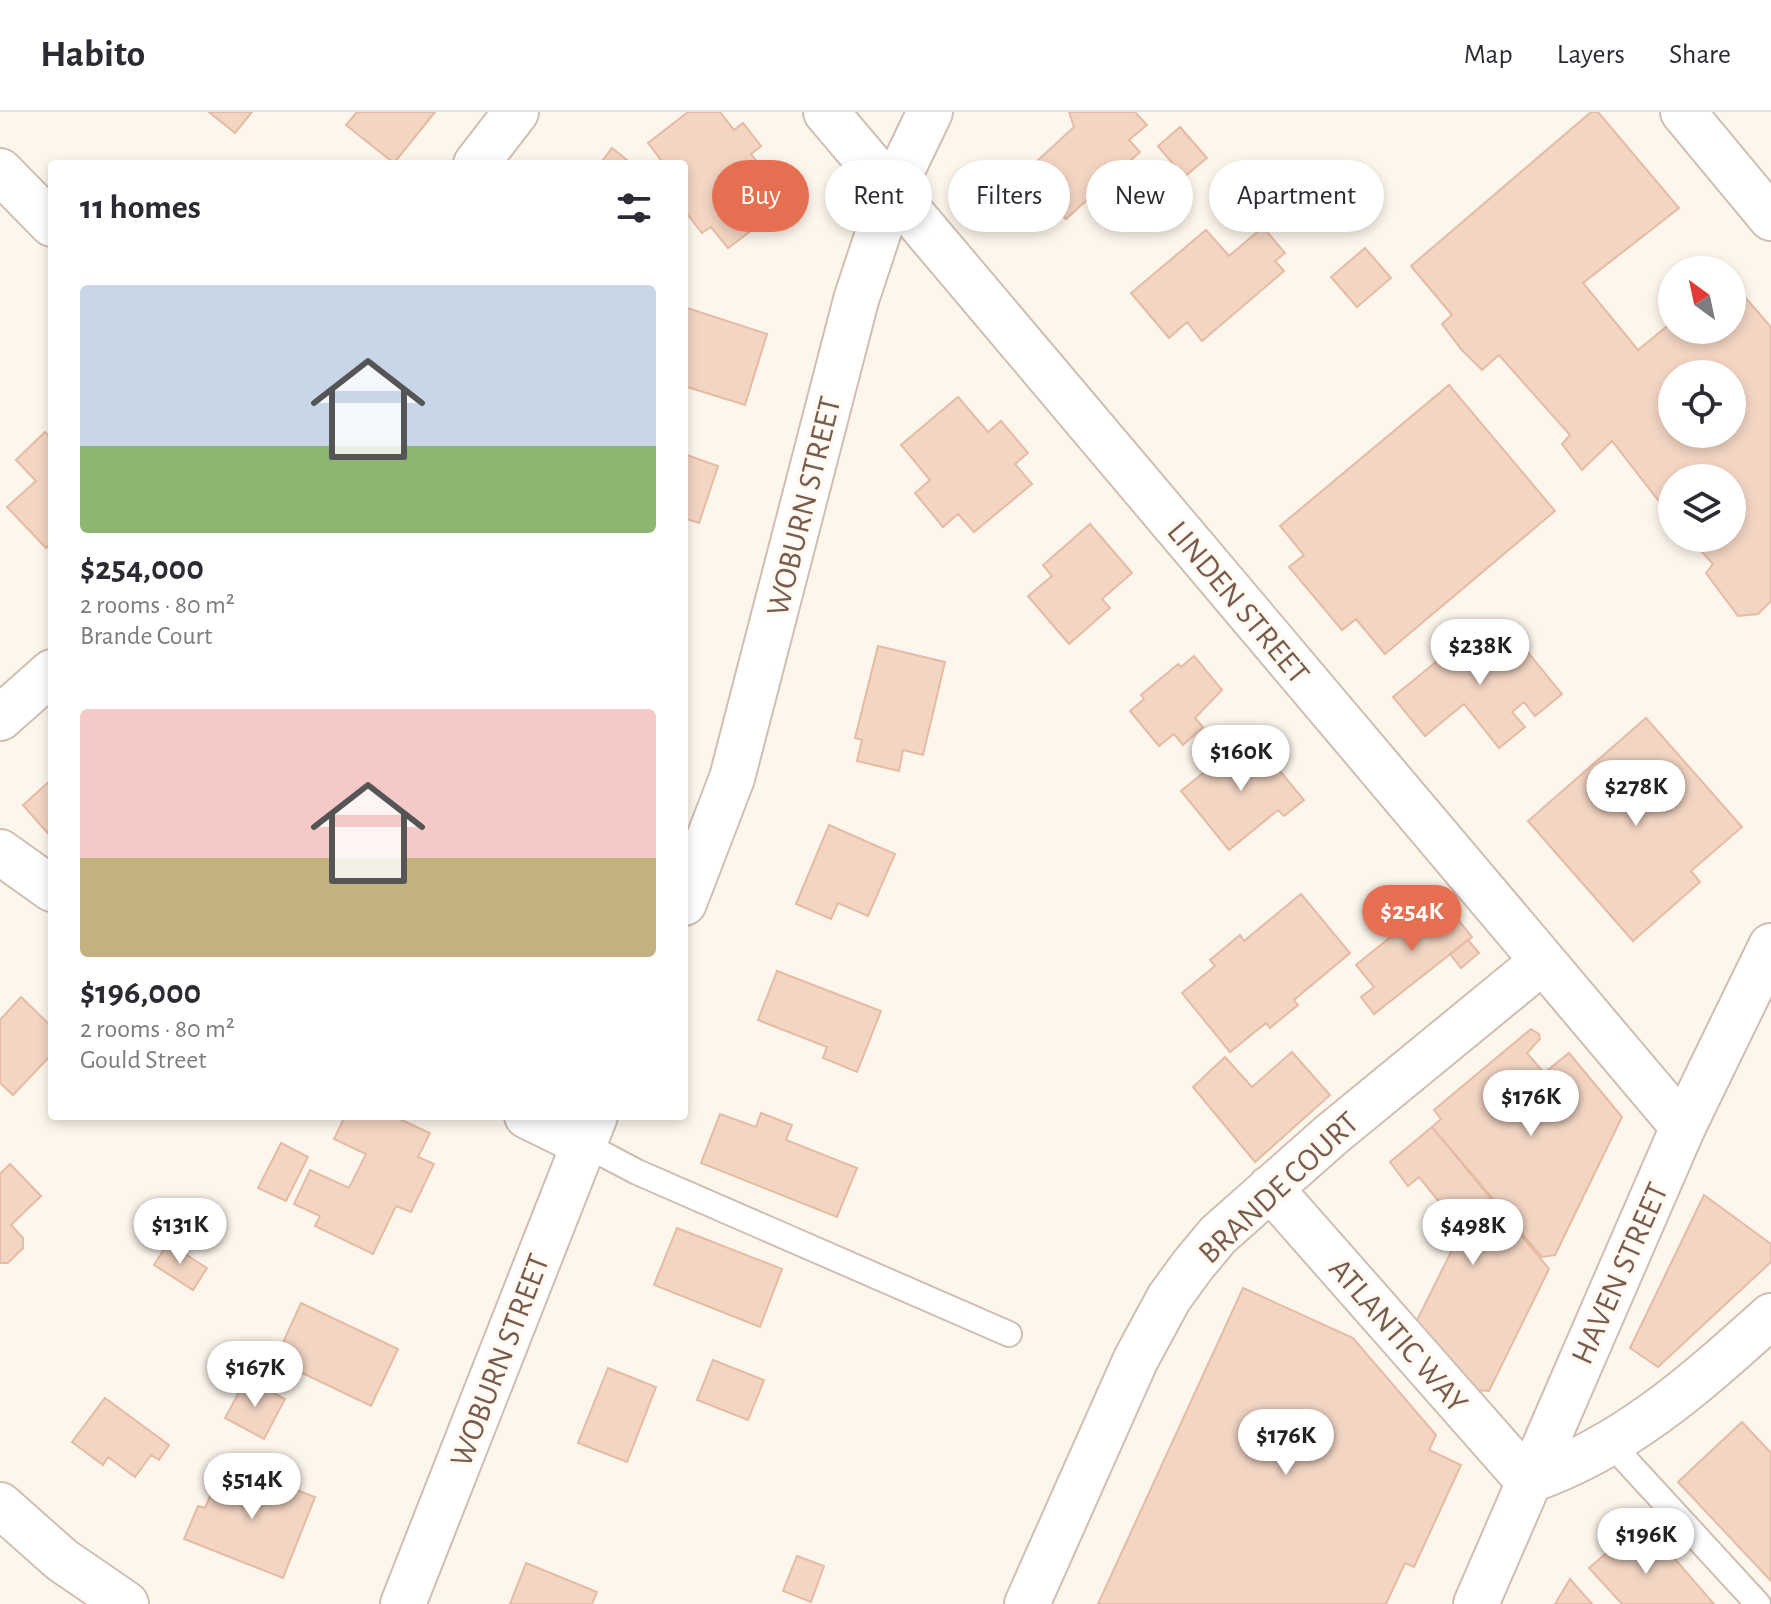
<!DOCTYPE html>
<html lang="en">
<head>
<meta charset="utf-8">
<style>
	body { margin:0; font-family:"Alegreya Sans",sans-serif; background:#f7f7f7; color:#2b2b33; height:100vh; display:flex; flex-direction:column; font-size:30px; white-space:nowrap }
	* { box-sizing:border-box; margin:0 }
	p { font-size:26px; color:#7c7c81 }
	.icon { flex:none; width:44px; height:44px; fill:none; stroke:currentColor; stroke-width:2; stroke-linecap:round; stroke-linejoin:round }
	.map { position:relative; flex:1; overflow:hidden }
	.side { position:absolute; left:48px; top:48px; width:640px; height:960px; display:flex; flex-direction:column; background:#fff; border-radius:8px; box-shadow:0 4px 12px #0003 }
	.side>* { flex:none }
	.top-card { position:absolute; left:712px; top:48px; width:760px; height:72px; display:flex; gap:16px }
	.needle { width:52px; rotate:327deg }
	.tools { position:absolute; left:1658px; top:144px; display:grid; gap:16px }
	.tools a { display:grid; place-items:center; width:88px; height:88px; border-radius:50%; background:#fff; box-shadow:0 4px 12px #0003; font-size:40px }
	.price { position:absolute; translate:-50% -68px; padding:0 18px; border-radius:28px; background:#fff; color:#222; font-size:26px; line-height:52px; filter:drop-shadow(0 2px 4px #0008) }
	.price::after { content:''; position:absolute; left:50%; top:48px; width:24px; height:18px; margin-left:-12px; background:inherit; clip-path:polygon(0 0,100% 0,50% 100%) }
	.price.selected { background:#e76f51; color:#fff }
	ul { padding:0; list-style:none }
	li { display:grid; align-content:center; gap:16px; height:424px; padding:0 32px }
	li span { display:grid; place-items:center; height:248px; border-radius:8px; color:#555 }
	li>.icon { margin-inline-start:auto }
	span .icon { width:144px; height:144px; fill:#fffc; stroke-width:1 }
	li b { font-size:34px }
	h2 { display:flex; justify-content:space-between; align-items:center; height:96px; padding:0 32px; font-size:34px }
	.tag { padding:0 28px; border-radius:36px; background:#fff; box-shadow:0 4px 12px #0003; font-size:28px; line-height:72px }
	.tag.selected { background:#e76f51; color:#fff }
	header { display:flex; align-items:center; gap:48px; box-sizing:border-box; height:112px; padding:0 40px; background:#fff; border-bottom:2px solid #e1e1e2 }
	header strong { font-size:38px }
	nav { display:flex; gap:44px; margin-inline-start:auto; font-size:28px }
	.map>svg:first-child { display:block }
	.building { fill:#f3d5c3; stroke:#e6bba3; stroke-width:2; fill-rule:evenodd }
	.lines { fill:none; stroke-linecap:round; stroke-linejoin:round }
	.service-casing { stroke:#d1beb0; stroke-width:28 }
	.minor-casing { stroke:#d1beb0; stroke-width:48 }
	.tertiary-casing { stroke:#d1beb0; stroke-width:48 }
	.service { stroke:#fff; stroke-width:24 }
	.minor { stroke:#fff; stroke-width:44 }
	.tertiary { stroke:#fff; stroke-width:44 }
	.labels { text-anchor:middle; stroke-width:8; stroke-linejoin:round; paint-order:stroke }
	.street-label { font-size:32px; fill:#7a5c4d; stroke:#fffaf3 }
</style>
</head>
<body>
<header>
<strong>Habito</strong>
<nav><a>Map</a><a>Layers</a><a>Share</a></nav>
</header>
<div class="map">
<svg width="1771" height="1492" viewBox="0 0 1771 1492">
	<rect width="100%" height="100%" fill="#fdf6ec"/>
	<path class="building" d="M209 0H252L235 21Z
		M357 0H435L394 51 346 13Z
		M688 0H720L734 18 743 11 761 34 751 42 777 75 741 103 752 118 728 136 711 115 702 121 684 98V52H664L648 31Z
		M1069 0H1135L1147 13 1129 28 1140 40 1066 107 1024 61 1074 15Z
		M1591 0H1598L1679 96 1583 171 1638 238 1672 210V218H1732V194L1743 183 1771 215V489L1758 502 1738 504 1706 461 1713 452 1689 426H1732V366H1672V406L1612 329 1582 358 1562 332 1570 323 1499 243 1482 258 1461 237 1442 212 1452 203 1411 154ZM1672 262H1732V322H1672Z
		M1180 15 1207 46 1184 65 1158 34Z
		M612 36 632 52H600Z
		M1263 115 1285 141 1275 149 1284 159 1202 229 1187 210 1169 226 1131 181 1206 118 1229 144Z
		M1365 136 1391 166 1357 195 1331 165Z
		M684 195 767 222 745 293 684 274Z
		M1449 273 1555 399 1385 542 1356 507 1342 518 1289 455 1304 443 1280 414Z
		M958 285 988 320 1001 309 1028 341 1015 352 1032 372 974 420 958 402 943 415 915 381 930 368 901 333Z
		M45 320 52 327V430L46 436 7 395 36 369 16 348Z
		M684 342 718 354 699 411 684 406Z
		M1090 412 1132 461 1102 487 1110 496 1069 532 1028 484 1052 464 1043 453Z
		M1479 515 1496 536 1513 522 1562 582 1535 604 1524 590 1512 600 1525 615 1499 636 1464 592 1425 624 1393 585Z
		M878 534 945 550 923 643 903 638 899 659 857 649 862 628 855 626Z
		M1194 544 1222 578 1195 606 1203 615 1183 633 1174 622 1159 634 1130 599 1144 587 1141 583 1178 552 1181 555Z
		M1646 606 1742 715 1691 759 1700 770 1633 829 1528 709Z
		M1250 623 1304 688 1284 704 1278 698 1229 738 1181 679Z
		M52 667V726L23 693Z
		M829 713 895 742 868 804 838 791 831 807 796 792Z
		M1301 782 1350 841 1294 888 1298 893 1270 916 1266 911 1230 940 1182 881 1215 854 1210 848 1240 823 1244 829Z
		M1440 785 1472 825 1374 902 1361 885 1374 875 1356 853Z
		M1468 828 1479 841 1461 856 1450 842Z
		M777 859 881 899 857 960 823 946 827 935 758 908Z
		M21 885 52 915V942L13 983 0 971V908Z
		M1531 917 1539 922 1540 927 1527 941 1544 961 1569 941 1622 1005 1555 1143 1542 1145 1432 1015 1441 1007 1434 998Z
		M1292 940 1330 983 1255 1050 1193 975 1225 945 1252 975Z
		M761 1001 792 1013 786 1028 857 1056 837 1105 701 1051 720 1002 756 1015Z
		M345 1004H393L430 1021 418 1045 434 1052 411 1100 396 1094 373 1142 315 1114 320 1104 294 1092 310 1058 349 1076 366 1042 334 1027Z
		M1432 1015 1549 1157 1489 1279 1475 1278 1416 1210 1462 1118 1419 1065 1408 1074 1390 1050Z
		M281 1031 308 1045 286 1089 258 1076Z
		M10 1052 41 1084 11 1113 23 1126V1136L8 1151H0V1062Z
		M1704 1083 1771 1132V1150L1658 1255 1630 1236Z
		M677 1116 782 1157 760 1215 654 1173Z
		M168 1131 207 1156 193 1178 154 1153Z
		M1243 1176 1353 1226 1436 1323 1429 1338 1461 1353 1414 1455 1405 1451 1386 1492H1098Z
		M301 1191 398 1237 371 1294 275 1248Z
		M713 1248 764 1268 748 1308 697 1288Z
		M608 1256 656 1275 627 1350 578 1331Z
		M246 1267 285 1287 264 1327 225 1306Z
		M105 1286 169 1333 159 1348 151 1343 135 1365 108 1345 103 1353 72 1330Z
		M1742 1310 1771 1341V1469L1678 1370Z
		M230 1352 315 1385 283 1466 184 1427 198 1394 205 1396 216 1370 222 1373Z
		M1634 1417 1659 1446 1668 1439 1714 1492H1622L1589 1456Z
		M797 1444 824 1454 811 1490 783 1479Z
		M526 1451 597 1480 592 1492H510Z
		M1570 1467 1592 1492H1555Z"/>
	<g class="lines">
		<defs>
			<path id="service" d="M584 1032 637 1060 1009 1222
				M1611 1332 1758 1492"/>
			<path id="minor" d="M826 0 1683 1015
				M1683 0 1771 106
				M476 52 516 0
				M0 59 52 112
				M0 606 52 560
				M0 740 52 777
				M527 1004 584 1032
				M1270 1076 1528 1369C1626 1335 1695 1272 1771 1204
				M0 1393 62 1448 126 1492
				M1027 1492 1136 1247 1169 1186 1193 1153 1218 1123 1331 1023 1543 849"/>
			<path id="tertiary" d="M684 791 732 666 856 188 892 79 930 0
				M403 1492 595 1004
				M1476 1492 1683 1015 1771 834"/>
		</defs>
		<use href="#service" class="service-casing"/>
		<use href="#minor" class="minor-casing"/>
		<use href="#tertiary" class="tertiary-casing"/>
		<use href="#service" class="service"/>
		<use href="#minor" class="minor"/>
		<use href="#tertiary" class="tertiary"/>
	</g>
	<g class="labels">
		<g class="street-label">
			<text transform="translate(803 394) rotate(-76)" y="11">WOBURN STREET</text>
			<text transform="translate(1239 490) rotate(50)" y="11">LINDEN STREET</text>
			<text transform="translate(1278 1075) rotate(-43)" y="11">BRANDE COURT</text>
			<text transform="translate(1619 1161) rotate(-66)" y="11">HAVEN STREET</text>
			<text transform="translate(1399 1223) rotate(49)" y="11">ATLANTIC WAY</text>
			<text transform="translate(499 1248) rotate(-69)" y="11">WOBURN STREET</text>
		</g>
	</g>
</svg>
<div class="tools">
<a><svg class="needle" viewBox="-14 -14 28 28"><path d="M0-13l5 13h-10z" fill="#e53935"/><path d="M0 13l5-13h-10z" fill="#7c7c81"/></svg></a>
<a><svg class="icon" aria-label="locate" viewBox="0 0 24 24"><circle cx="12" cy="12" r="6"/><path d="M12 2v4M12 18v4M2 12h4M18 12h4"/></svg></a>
<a><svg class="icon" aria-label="layers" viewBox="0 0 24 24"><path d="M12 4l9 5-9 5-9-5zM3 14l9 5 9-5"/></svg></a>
</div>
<b class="price" style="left:1480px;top:575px">$238K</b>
<b class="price" style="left:1241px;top:681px">$160K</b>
<b class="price" style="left:1636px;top:716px">$278K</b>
<b class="price selected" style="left:1412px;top:841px">$254K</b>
<b class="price" style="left:1531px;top:1026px">$176K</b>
<b class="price" style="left:180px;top:1154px">$131K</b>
<b class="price" style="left:1473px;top:1155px">$498K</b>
<b class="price" style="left:255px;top:1297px">$167K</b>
<b class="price" style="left:1286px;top:1365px">$176K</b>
<b class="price" style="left:252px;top:1409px">$514K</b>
<b class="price" style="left:1646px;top:1464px">$196K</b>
<div class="top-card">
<a class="tag selected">Buy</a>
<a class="tag">Rent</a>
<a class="tag">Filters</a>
<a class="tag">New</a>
<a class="tag">Apartment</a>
</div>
<section class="side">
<h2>11 homes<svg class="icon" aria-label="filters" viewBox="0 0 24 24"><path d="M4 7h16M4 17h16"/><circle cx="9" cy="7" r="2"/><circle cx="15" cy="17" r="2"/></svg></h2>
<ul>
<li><span style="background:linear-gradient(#c9d6e8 65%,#8fb573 0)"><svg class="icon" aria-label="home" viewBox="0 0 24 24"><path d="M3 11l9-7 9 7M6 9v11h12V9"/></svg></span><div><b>$254,000</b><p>2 rooms · 80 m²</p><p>Brande Court</p></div></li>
<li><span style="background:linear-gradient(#f6c9c9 60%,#c2b280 0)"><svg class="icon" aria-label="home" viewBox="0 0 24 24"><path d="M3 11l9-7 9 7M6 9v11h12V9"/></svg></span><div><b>$196,000</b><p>2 rooms · 80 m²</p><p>Gould Street</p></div></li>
</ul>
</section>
</div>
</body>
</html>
